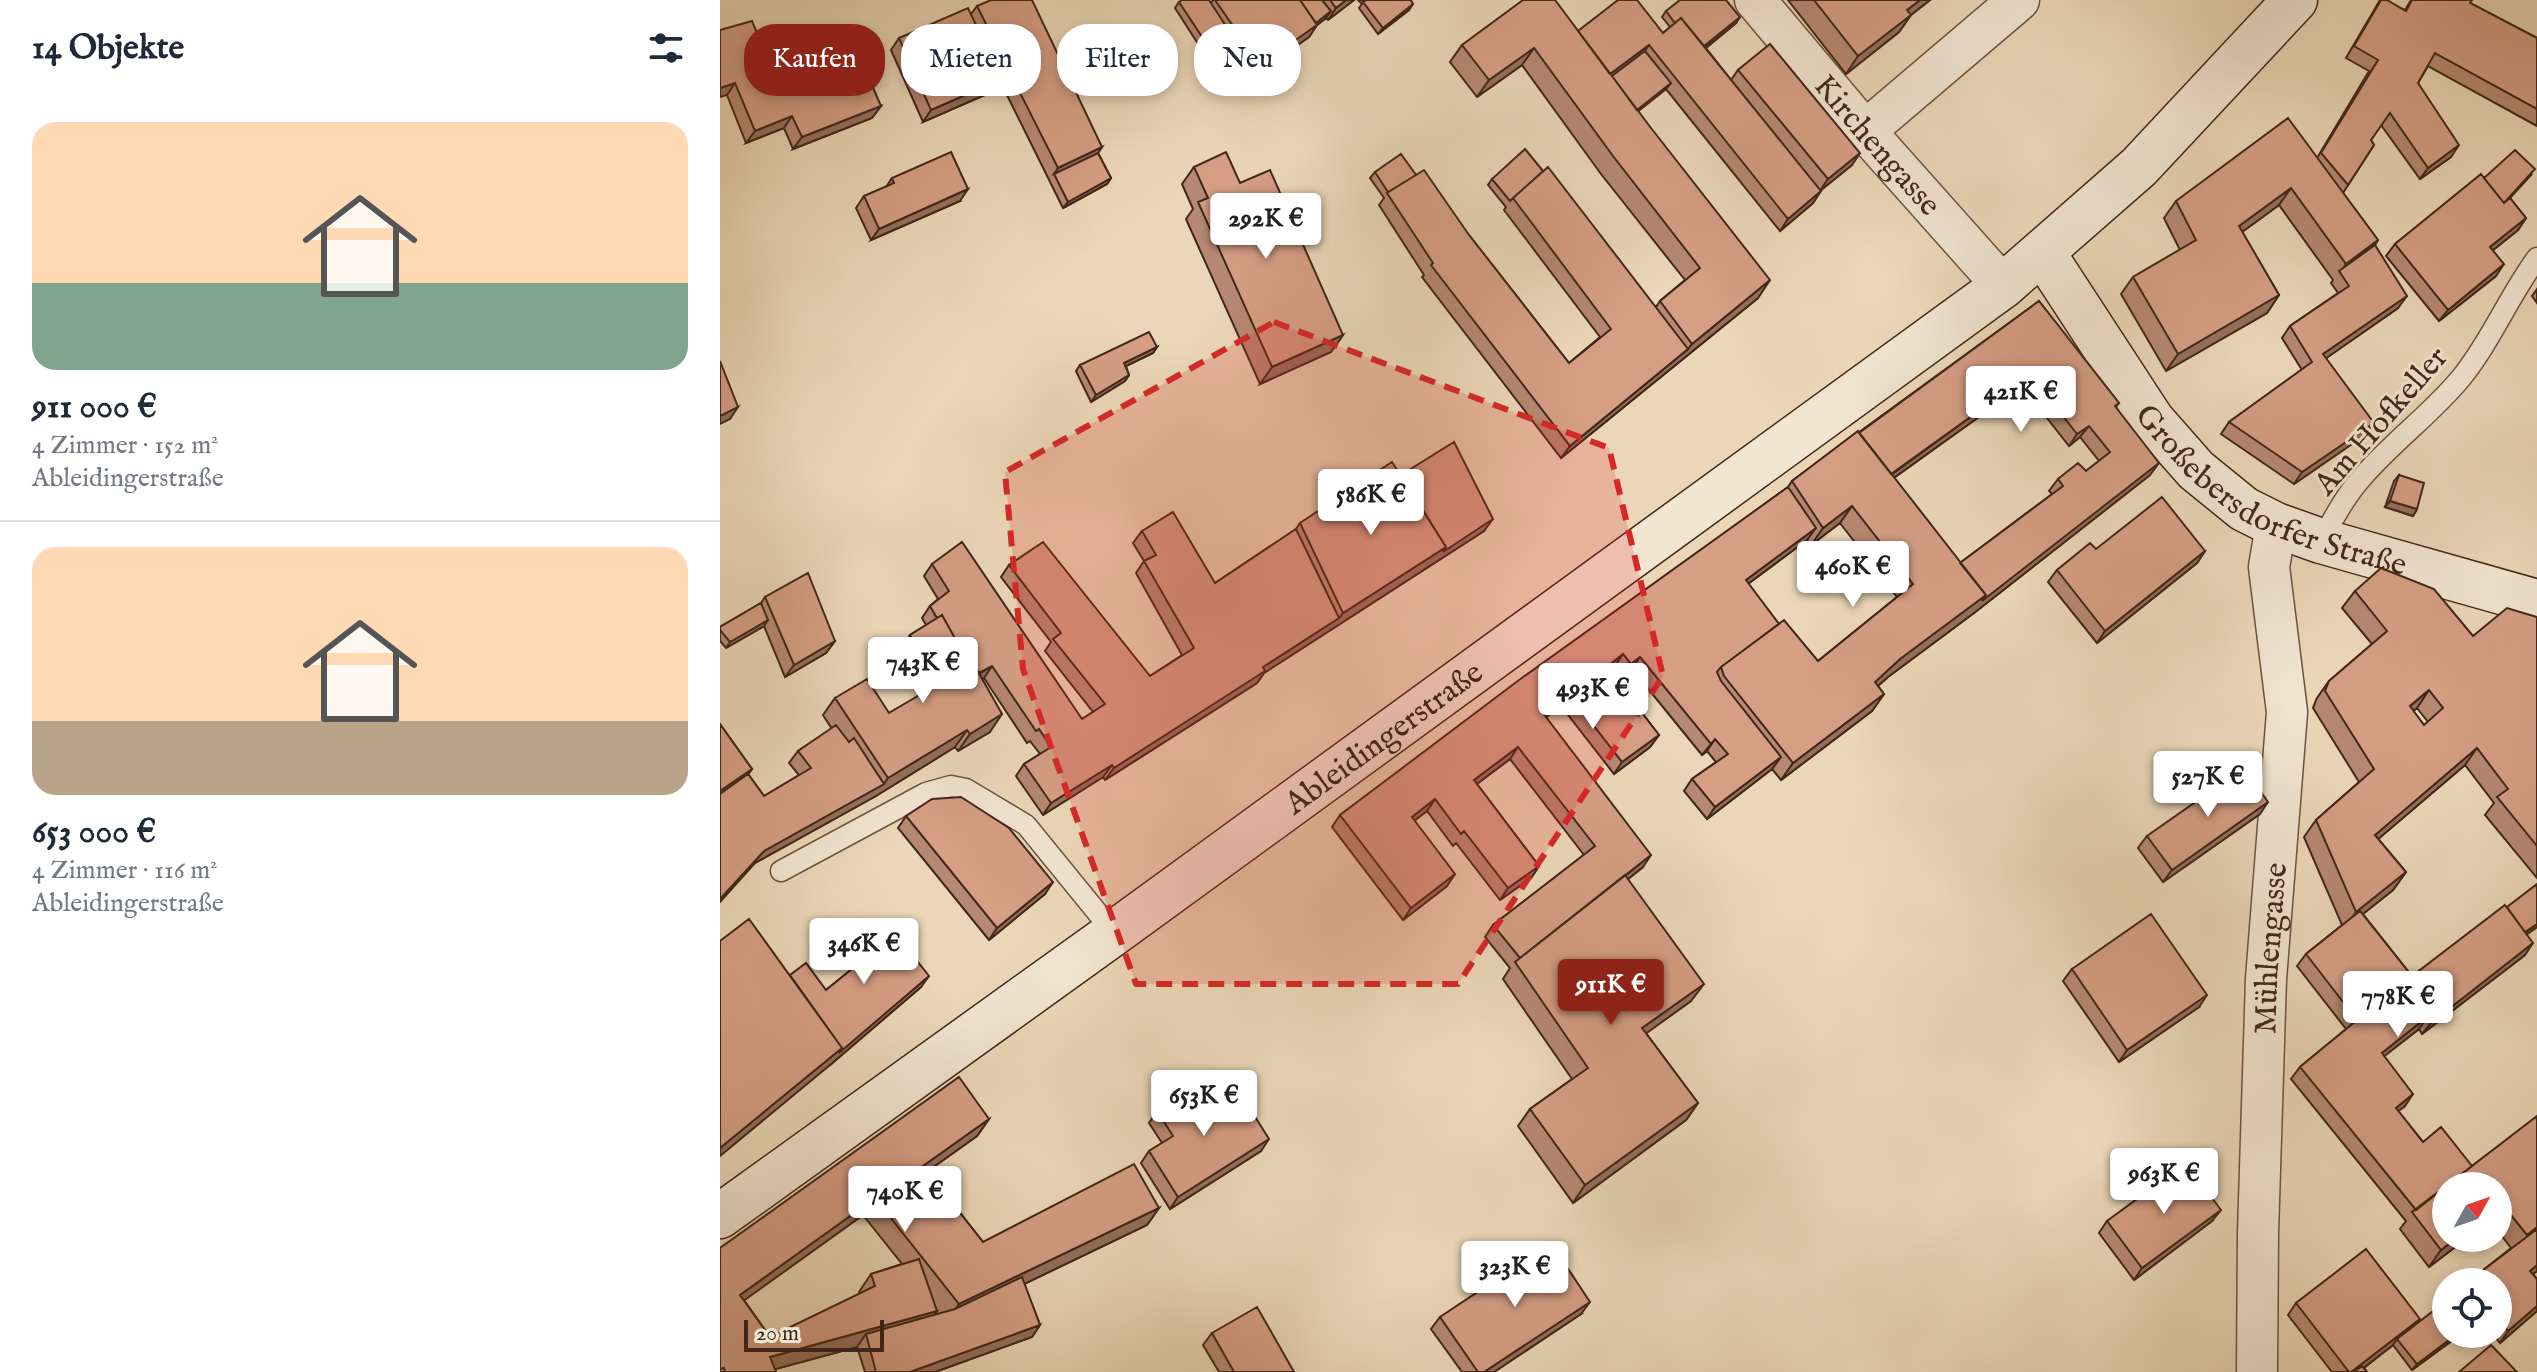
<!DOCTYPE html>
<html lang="de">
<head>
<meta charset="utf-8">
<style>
	body { margin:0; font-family:"IM FELL English",serif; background:#f2f2f3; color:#1f2937; height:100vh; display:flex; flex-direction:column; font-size:30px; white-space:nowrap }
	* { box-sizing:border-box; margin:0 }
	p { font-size:26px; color:#747a83 }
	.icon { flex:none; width:44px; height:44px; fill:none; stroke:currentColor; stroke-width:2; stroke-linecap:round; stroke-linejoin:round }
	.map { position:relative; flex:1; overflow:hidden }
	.sheet { display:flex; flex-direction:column; background:#fff; width:720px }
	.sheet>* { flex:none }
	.guide { position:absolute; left:24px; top:24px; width:760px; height:72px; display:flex; gap:16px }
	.needle { width:52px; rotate:50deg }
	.fabs { position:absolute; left:1712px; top:1172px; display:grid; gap:16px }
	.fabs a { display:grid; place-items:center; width:80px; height:80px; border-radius:50%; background:#fff; box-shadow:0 4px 12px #0003; font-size:40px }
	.scale { position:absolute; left:24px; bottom:20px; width:140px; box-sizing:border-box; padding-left:8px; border:4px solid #422718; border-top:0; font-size:22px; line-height:28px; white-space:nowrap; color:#422718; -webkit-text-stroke:6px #f2e5d1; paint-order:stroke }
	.price { position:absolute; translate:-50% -68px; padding:0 18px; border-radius:8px; background:#fff; color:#222; font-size:26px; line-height:52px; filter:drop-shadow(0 2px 4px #0008) }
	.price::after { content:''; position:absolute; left:50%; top:48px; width:24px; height:18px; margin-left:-12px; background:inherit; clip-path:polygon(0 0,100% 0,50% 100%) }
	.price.on { background:#8f2418; color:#fff }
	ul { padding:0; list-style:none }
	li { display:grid; align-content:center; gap:16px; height:424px; padding:0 32px }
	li+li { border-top:2px solid #e0e1e3 }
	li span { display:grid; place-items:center; height:248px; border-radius:24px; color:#555 }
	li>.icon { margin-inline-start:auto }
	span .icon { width:144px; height:144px; fill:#fffc; stroke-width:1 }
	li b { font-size:34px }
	h2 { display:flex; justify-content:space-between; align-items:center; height:96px; padding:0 32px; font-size:34px }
	.pill { padding:0 28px; border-radius:32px; background:#fff; box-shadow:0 4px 12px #0003; font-size:28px; line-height:72px }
	.pill.on { background:#8f2418; color:#fff }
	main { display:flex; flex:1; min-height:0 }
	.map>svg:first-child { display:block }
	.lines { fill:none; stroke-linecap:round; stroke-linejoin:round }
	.lane-casing { stroke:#6c5340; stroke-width:23 }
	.street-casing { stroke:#6c5340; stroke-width:43 }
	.secondary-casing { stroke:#422718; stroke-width:47 }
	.lane { stroke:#f2e5d1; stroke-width:20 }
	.street { stroke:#f2e5d1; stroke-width:40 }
	.secondary { stroke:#f2e5d1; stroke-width:44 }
	.wall { fill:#b78872; stroke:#422718; stroke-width:2; fill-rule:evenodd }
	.shaded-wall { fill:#956f5d; stroke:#422718; stroke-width:2 }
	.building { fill:#d59e85; stroke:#422718; stroke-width:2; fill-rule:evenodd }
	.marked { fill:#d62828; fill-opacity:0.2; stroke:#d62828; stroke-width:6; stroke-dasharray:16 10; stroke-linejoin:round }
	.labels { text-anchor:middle; stroke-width:6; stroke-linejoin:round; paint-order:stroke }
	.street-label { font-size:32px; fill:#422718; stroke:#f2e5d1 }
</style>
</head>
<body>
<main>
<section class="sheet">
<h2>14 Objekte<svg class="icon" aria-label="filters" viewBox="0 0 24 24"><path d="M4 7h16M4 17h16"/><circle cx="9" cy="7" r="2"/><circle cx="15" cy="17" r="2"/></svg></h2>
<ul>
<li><span style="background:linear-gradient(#ffd9b3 65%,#7fa58c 0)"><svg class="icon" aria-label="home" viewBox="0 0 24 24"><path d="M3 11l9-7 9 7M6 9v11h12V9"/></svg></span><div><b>911 000 €</b><p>4 Zimmer · 152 m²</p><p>Ableidingerstraße</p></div></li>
<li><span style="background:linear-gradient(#ffd9b3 70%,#b9a48a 0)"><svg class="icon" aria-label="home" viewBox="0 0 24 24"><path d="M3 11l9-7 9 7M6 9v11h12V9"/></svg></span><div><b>653 000 €</b><p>4 Zimmer · 116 m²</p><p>Ableidingerstraße</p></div></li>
</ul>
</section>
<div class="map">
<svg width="1817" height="1372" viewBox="0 0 1817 1372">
	<rect width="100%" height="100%" fill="#ebd7b8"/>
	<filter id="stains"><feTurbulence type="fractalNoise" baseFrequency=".0025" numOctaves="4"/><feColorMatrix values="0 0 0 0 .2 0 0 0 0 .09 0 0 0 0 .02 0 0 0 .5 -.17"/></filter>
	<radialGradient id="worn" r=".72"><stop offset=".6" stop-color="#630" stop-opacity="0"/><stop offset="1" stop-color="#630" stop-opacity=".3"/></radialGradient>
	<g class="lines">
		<defs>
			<path id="lane" d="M1601 541C1614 518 1626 494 1645 474 1675 440 1712 413 1741 378 1771 341 1789 296 1817 258
				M61 871 206 793 231 786 246 789 306 825 394 933"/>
			<g id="street">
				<path id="s1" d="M1035 0 1145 131 1283 286"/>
				<path d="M1145 131 1299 0"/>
				<path id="s2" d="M1537 1372 1538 1233 1546 979 1567 712 1549 567 1556 525"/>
			</g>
			<g id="secondary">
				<path id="s3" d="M1323 253 1432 420 1476 470 1524 509 1556 525 1601 541 1817 602"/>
				<path id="s4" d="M0 1216 394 933 1283 286 1419 167 1575 0"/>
			</g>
		</defs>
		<use href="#lane" class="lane-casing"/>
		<use href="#street" class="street-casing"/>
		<use href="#secondary" class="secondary-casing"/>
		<use href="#lane" class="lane"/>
		<use href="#street" class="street"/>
		<use href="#secondary" class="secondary"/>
	</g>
	<path class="wall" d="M493 0H634L608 20 606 18 597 25 589 37 532 77 514 52 493 67 455 8 459 2 491 3Z
		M638 0H691L689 10 658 34 639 8 642 4Z
		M1068 0H1210L1191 15 1179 32 1126 74Z
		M1660 0 1685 10 1691 0H1752L1750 3 1817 38V126L1708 66 1698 83 1731 157 1700 179 1661 125 1651 140 1654 145 1623 193 1658 240 1655 245 1678 308 1606 358 1645 435 1574 484 1501 434 1509 422 1582 370 1562 338 1570 326 1618 293 1611 283 1613 280 1559 205 1522 232 1559 295 1547 313 1446 371 1401 294 1413 277 1460 250 1444 218 1456 201 1597 158 1649 71 1626 58Z
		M257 6 382 147 378 153 391 178 387 184 343 208 283 87 203 122 171 50 179 38 251 14Z
		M946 11 1016 23 986 48 1011 80 1018 70 1132 165 1101 190 1093 203 1060 231 946 89 918 111 1038 298 841 458 702 277 704 275 659 205 664 198 650 178 655 172 696 175 749 235 849 363 880 337 784 210 786 207 768 185 772 179 936 307 940 301 965 280 881 174 802 65 757 97 730 62 742 45 858 31 943 33 950 27 942 17Z
		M0 30 49 62 161 106 152 118 73 149 64 128 26 143 7 95Z
		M474 167 520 183 623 335 611 352 540 384 466 219 473 209 462 184Z
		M1811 175 1790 198 1806 218 1798 230 1773 250 1776 276 1719 321 1666 256 1675 244 1764 178Z
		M172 178 240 201 151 240 136 208 144 196 166 187Z
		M1817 289V303L1812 296Z
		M1319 301 1399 403 1396 407 1430 475 1254 613 1168 677 1158 686 1164 694 1152 711 1061 780 1052 769 987 819 964 791 972 779 996 762 987 751 982 755 912 669 903 676 895 666 889 670 939 735 930 747 894 774 841 706 826 717 923 867 908 879 971 1001 926 1033 978 1103 966 1120 853 1203 798 1126 810 1109 852 1079 783 979 790 968 765 937 773 925 864 855 790 759 757 784 819 866 811 878 780 900 736 843 733 846 707 811 694 821 727 886 683 920 612 827 620 815 1068 487 1072 481ZM1302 386 1349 446 1360 437 1379 461 1366 471 1338 479 1329 491 1332 494 1240 563 1174 478ZM1120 523 1177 597 1098 661 1059 624 1028 584 1087 540 1091 545Z
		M437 347 433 353 406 366 409 375 405 381 371 402 356 371 360 365Z
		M681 475 764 531 544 673 537 683 385 780 383 777 323 815 296 776 304 764 320 754 310 741 307 743 264 678 262 679 270 732 238 751 235 747 156 796 35 863 0 724 32 769 28 774 44 796 79 775 69 763 78 751 112 729 103 715 115 698 169 713 202 694 178 653 190 635 206 625 202 618 210 606 218 599 204 576 212 564 362 719 373 712 325 651 331 642 281 577 289 565 430 676 462 655 416 573 424 561 413 543 422 531 495 583 576 529 580 523Z
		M1679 475 1697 509 1693 516 1665 507 1674 481Z
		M1485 551 1477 563 1377 643 1328 582 1337 570Z
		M1635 591 1753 636 1817 617V878L1765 815 1774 803 1745 765 1658 839 1686 872 1673 890 1643 914 1692 976 1817 927 1807 934 1805 955 1702 1034 1699 1029 1664 1056 1685 1106 1678 1111 1703 1142 1752 1166 1817 1117V1271L1813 1274 1817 1279V1311L1780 1343 1773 1334H1778V1282H1748L1791 1248 1778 1231V1186L1726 1238H1747L1709 1267 1680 1229 1686 1221 1571 1079 1580 1067 1626 1029 1577 966 1586 954 1622 925 1584 837 1596 820 1639 782 1593 708 1597 698 1609 681 1652 644 1622 608ZM1697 708 1708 722 1704 725 1693 711Z
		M45 597 115 641 106 653 65 677 44 626 6 648 0 641V627L41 603Z
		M1540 814 1443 882 1418 848 1427 836Z
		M186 816 325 894 269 940 178 828Z
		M140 942 201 987 110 1065 70 975 106 990 140 963 132 954Z
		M1352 969 1479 1007 1399 1062 1343 981Z
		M497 1109 541 1151 450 1209 421 1163 429 1151 442 1143 429 1123 437 1111Z
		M269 1119 257 1136 208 1171 263 1242 439 1208 427 1225 304 1284 320 1325 312 1337 215 1372H145L137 1347 55 1369 56 1372H0V1248ZM143 1215 182 1264 151 1274 139 1292 140 1294 50 1337 24 1300Z
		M1387 1221H1492L1414 1280 1379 1233Z
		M1576 1303 1696 1324 1726 1334H1741L1692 1370 1673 1345 1644 1368 1647 1372H1612L1568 1315Z
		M861 1314 774 1372H742L711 1329 720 1317Z
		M492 1333 574 1372H499L483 1345Z"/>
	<path class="shaded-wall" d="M626 0H634L608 20 616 8Z
		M1200 0H1210L1191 15 1179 32 1126 74 1138 56 1187 10Z
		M693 4 689 10 658 34 663 28Z
		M611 11 606 18 592 29 597 25 589 37 532 77 540 65Z
		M1020 17 1016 23 975 57 979 51Z
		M929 45 921 57 883 86 885 78Z
		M519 46 514 52 493 67 498 61Z
		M814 48 802 65 757 97 769 80Z
		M291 75 283 87 203 122 211 110Z
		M15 83 7 95 0 97V88Z
		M951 83 946 89 902 124 907 118Z
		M161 106 152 118 73 149 82 137Z
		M72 116 64 128 26 143 35 131Z
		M1739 145 1731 157 1700 179 1708 168Z
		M382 147 374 159 334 174 338 168Z
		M1140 153 1132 165 1100 191 1108 179Z
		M391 178 387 184 343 208 348 202Z
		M1571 188 1559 205 1507 243 1519 226Z
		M248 189 240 201 151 240 159 229Z
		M1101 191 1093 203 1060 231 1068 219Z
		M1806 218 1798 230 1762 259 1770 247Z
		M1658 240 1646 257 1620 273 1626 264Z
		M1784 264 1776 276 1719 321 1728 310Z
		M1050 280 1038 298 841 458 850 446 968 349 972 344Z
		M1559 295 1547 313 1446 371 1458 354Z
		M1687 296 1678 308 1595 366 1603 354Z
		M623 335 611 352 540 384 552 367Z
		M437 347 433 353 400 369 404 363Z
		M1310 374 1302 386 1158 489 1167 478Z
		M409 375 405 381 371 402 376 395Z
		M18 407 10 419 0 424V416Z
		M1654 423 1645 435 1574 484 1582 472Z
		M1369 426 1360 437 1349 446 1357 434Z
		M1439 463 1430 475 1254 613 1168 677 1143 699 1155 682 1180 659Z
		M1670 501 1697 509 1693 516 1665 507Z
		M1132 506 1120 523 1091 545 1103 528Z
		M773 519 764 531 544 673 537 683 385 780 394 768 543 667 619 618 623 613 726 547Z
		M1096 528 1087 540 1017 592 1026 580Z
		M1485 551 1477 563 1377 643 1385 631Z
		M48 620 44 626 6 648 10 642Z
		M115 641 106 653 65 677 74 665Z
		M903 654 895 666 878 679 887 667Z
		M920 657 912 669 903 676 911 664Z
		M272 666 264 678 245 689 254 677Z
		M1709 690 1697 708 1678 723 1690 706Z
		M849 694 841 706 815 725 823 713Z
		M1164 694 1152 711 1061 780 1073 763Z
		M282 714 270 732 238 751 250 734Z
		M247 730 235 747 156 796 35 863 0 902V899L44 851 164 784 168 778Z
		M939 735 930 747 894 774 902 762Z
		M995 739 987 751 982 755 991 744Z
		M798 747 790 759 746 792 754 780Z
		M1757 748 1745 765 1643 852 1655 835Z
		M1061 757 1052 769 987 819 995 807Z
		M392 765 383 777 323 815 331 803Z
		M32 769 20 786 0 800V791Z
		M715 799 707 811 683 829 692 817Z
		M1548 802 1540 814 1443 882 1452 870Z
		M931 855 923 867 798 967 801 960Z
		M819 866 811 878 780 900 788 888Z
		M1686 872 1673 890 1624 929 1636 912Z
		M735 874 727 886 683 920 691 908Z
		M333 882 325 894 269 940 277 928Z
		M1817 924V927L1795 943 1800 937Z
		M1813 943 1805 955 1702 1034 1711 1023Z
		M209 976 201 987 110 1065 0 1156V1148Z
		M984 984 971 1001 910 1045 922 1028Z
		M1487 995 1479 1007 1399 1062 1407 1050Z
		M1707 1017 1699 1029 1653 1065 1662 1053Z
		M1693 1094 1685 1106 1667 1120 1676 1108Z
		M978 1103 966 1120 853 1203 865 1185Z
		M269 1119 257 1136 191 1183 203 1166Z
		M549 1139 541 1151 450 1209 458 1197Z
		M155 1198 143 1215 8 1312 20 1295Z
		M439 1208 427 1225 227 1321 239 1304Z
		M1501 1210 1492 1221 1414 1280 1422 1268Z
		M1737 1238H1747L1709 1267 1721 1250Z
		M1817 1265V1271L1801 1283 1810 1271Z
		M870 1302 861 1314 774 1372H764Z
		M1817 1306V1311L1780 1343 1788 1331Z
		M217 1311 205 1328 146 1334 137 1347 45 1372 50 1357Z
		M1700 1319 1692 1330 1677 1339 1673 1345 1638 1372H1631Z
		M320 1325 312 1337 215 1372H190Z
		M1737 1334H1741L1692 1370 1697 1364Z"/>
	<path class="building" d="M271 0H312L382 147 338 168 291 75 211 110 179 38 248 8 263 40 272 36 257 6Z
		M462 0H489L519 46 498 61 459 2Z
		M495 0H580L597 25 540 65Z
		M580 0H602L611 11 596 23Z
		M610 0H626L616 8Z
		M646 0H691L693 4 663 28 643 2Z
		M803 0H835L931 128 1050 280 972 344 940 301 980 268 893 156 814 48 769 80 742 45Z
		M898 0H917L943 33 961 18 1101 191 1068 219 929 45 890 74 858 31Z
		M960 0H1006L1020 17 984 46 961 18 955 23 946 11Z
		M1094 0H1200L1187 10 1191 15 1138 56Z
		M1661 0H1667L1686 11 1692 0H1752L1750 3 1817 38V109L1715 53 1698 83 1739 145 1708 168 1670 113 1651 140 1654 145 1628 185 1601 153 1658 60 1634 46Z
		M32 21 49 62 128 30 161 106 82 137 72 116 35 131 15 83 0 88V30Z
		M1050 44 1140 153 1108 179 1018 70Z
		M925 51 951 83 917 110 892 76Z
		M1568 118 1658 240 1626 264 1571 188 1519 226 1559 295 1458 354 1413 277 1476 240 1456 201Z
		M805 149 823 171 790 201 772 179Z
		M1795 150 1815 169 1784 203 1764 178Z
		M231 152 248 189 159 229 144 196 174 183 172 178Z
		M506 152 520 183 550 170 623 335 552 367 478 202 488 198 474 167Z
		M378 153 391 178 348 202 334 174Z
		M681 154 696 175 668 192 655 172Z
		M828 167 968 349 850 446 711 265 713 263 667 193 704 170 749 235 849 363 891 329 793 198Z
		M1761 174 1784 203 1790 198 1806 218 1770 247 1784 264 1728 310 1675 244Z
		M1655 245 1687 296 1603 354 1654 423 1582 472 1509 422 1592 362 1570 326 1629 286 1619 271Z
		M1319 301 1399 403 1395 406 1439 463 1262 601 1266 595 1240 563 1343 486 1338 479 1358 463 1366 471 1390 452 1369 426 1357 434 1310 374 1171 474 1139 433Z
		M429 332 437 347 404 363 409 375 376 395 360 365Z
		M0 361 18 407 0 416Z
		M1138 431 1266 595 1180 659 1155 682 1164 694 1073 763 1004 676 1001 667 1064 620 1098 661 1193 584 1132 506 1103 528 1072 481Z
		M734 442 773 519 723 552 726 547 681 475Z
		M672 462 726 547 623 613 580 523Z
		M1679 475 1704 483 1697 509 1670 501Z
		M1068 487 1096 528 1026 580 1059 624 1001 667 997 672 1001 681 1061 757 995 807 972 779 1008 754 995 739 991 744 920 657 911 664 903 654 887 667 939 735 902 762 849 694 823 713 931 855 800 958 773 925 875 846 798 747 754 780 819 866 788 888 744 831 741 834 715 799 692 817 735 874 691 908 620 815 799 680Z
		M1442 497 1485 551 1385 631 1337 570 1370 543 1376 549Z
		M453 512 495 583 576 529 619 618 543 667 545 671 464 723 394 768 392 765 331 803 304 764 331 747 319 729 316 731 272 666 259 673 244 647 237 642 222 615 217 618 210 606 229 591 212 564 242 542 362 719 385 704 333 639 341 633 289 565 323 542 430 676 474 648 424 561 436 555 422 531Z
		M1661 568 1714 589 1753 636 1787 608 1817 617V846L1777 797 1788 789 1757 748 1655 835 1686 872 1636 912 1596 820 1654 769 1605 691 1609 681 1667 631 1635 591ZM1709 690 1723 708 1704 725 1690 706Z
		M88 573 115 641 74 665 45 597Z
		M41 603 48 620 10 642 0 630V627Z
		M222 615 237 642 244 647 282 714 250 734 247 730 168 778 115 698 147 679 169 713 218 684 190 635Z
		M0 724 32 769 0 791Z
		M116 725 129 742 134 738 164 784 44 851 0 899V794L28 774 44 796 91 768 78 751Z
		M1524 768 1548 802 1452 870 1427 836Z
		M241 797 289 828 333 882 277 928 186 816 212 799Z
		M905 875 984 984 922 1028 978 1103 865 1185 810 1109 868 1068 795 962Z
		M1817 884V924L1805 932 1787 907Z
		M1785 905 1813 943 1711 1023 1707 1017 1662 1053 1693 1094 1676 1108 1703 1142 1721 1127 1752 1166 1696 1210 1580 1067 1637 1020 1586 954 1640 911 1692 976Z
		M1431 914 1487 995 1407 1050 1352 969Z
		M29 919 122 1048 0 1148V941Z
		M166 921 209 976 119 1053 122 1048 70 975 86 963 106 990 150 954 140 942Z
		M239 1077 269 1119 203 1166 263 1242 414 1164 439 1208 239 1304 155 1198 20 1295 50 1337 155 1286 151 1274 199 1259 217 1311 50 1357 56 1372H5L4 1368 0 1369V1248Z
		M481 1083 497 1109 520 1093 549 1139 458 1197 429 1151 453 1136 437 1111Z
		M1817 1116V1227L1807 1235 1782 1204 1778 1207V1186H1726Z
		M1466 1163 1501 1210 1422 1268 1387 1221Z
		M1726 1186V1238H1737L1721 1250 1692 1212Z
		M1817 1229V1265L1810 1271 1817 1279V1306L1788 1331 1778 1318V1282L1749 1281Z
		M831 1243 870 1302 764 1372H758L720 1317Z
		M1646 1249 1700 1319 1631 1372H1629L1576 1303Z
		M302 1277 320 1325 190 1372H156L146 1334 235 1309Z
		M1726 1301V1334H1737L1697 1364 1677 1339Z
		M537 1307 574 1372H514L492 1333Z
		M1771 1345 1797 1372H1739Z
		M1642 1366 1647 1372H1634Z"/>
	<path class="marked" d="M554 322 889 448 943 676 738 984H416L303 669 285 472Z"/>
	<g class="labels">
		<g class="street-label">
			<text dy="11" stroke="none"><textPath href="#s1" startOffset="190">Kirchengasse</textPath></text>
			<text transform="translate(1660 420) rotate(-49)" y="11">Am Hofkeller</text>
			<text dy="11" stroke="none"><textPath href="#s3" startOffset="342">Großebersdorfer Straße</textPath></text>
			<text dy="11" stroke="none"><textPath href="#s4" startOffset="818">Ableidingerstraße</textPath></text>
			<text dy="11" stroke="none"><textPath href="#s2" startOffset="424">Mühlengasse</textPath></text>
		</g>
	</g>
	<rect width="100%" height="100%" filter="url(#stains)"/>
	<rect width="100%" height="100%" fill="url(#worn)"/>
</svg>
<div class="fabs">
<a><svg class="needle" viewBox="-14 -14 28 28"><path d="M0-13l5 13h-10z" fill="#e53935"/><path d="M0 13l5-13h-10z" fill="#747a83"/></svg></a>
<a><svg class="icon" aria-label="locate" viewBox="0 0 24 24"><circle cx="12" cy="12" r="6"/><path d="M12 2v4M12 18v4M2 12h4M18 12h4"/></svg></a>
</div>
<div class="scale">20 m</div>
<b class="price" style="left:546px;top:261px">292K €</b>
<b class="price" style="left:1301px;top:434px">421K €</b>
<b class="price" style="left:651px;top:537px">586K €</b>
<b class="price" style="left:1133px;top:609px">460K €</b>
<b class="price" style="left:203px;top:705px">743K €</b>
<b class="price" style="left:873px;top:731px">493K €</b>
<b class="price" style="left:1488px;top:819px">527K €</b>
<b class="price" style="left:144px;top:986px">346K €</b>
<b class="price on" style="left:891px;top:1027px">911K €</b>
<b class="price" style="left:1678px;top:1039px">778K €</b>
<b class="price" style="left:484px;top:1138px">653K €</b>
<b class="price" style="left:1444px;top:1216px">963K €</b>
<b class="price" style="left:185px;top:1234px">740K €</b>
<b class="price" style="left:795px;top:1309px">323K €</b>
<div class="guide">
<a class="pill on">Kaufen</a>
<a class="pill">Mieten</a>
<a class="pill">Filter</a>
<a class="pill">Neu</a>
</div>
</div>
</main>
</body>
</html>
